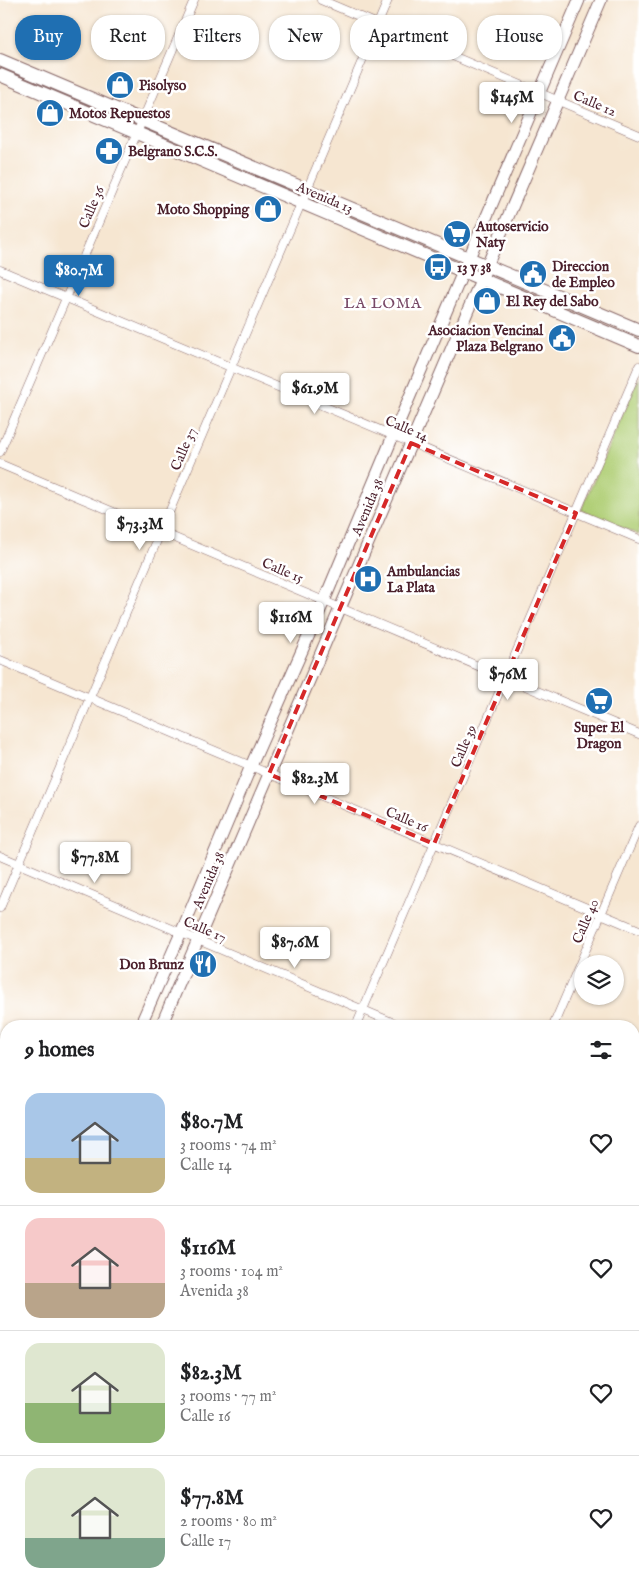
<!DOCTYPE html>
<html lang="en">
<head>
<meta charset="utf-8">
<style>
	body { margin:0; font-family:"IM FELL English",serif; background:#f6f6f6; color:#202124; height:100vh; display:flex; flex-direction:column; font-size:19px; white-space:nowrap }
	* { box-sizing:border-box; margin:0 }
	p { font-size:16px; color:#757577 }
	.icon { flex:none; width:28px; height:28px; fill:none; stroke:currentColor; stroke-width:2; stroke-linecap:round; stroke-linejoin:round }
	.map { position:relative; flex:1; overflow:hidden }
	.side { position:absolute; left:0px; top:1020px; width:640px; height:571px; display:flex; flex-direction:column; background:#fff; border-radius:20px 20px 0 0; box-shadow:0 1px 4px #0004 }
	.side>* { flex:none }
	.hud { position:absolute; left:15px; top:15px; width:610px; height:45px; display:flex; gap:10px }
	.controls { position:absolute; left:574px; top:955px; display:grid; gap:10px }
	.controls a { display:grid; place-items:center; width:50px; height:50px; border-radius:50%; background:#fff; box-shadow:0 1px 4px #0004; font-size:25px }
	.price { position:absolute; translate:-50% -42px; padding:0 11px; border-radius:5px; background:#fff; color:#222; font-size:16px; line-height:32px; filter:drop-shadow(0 1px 2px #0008) }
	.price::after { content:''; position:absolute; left:50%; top:30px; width:15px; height:11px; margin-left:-8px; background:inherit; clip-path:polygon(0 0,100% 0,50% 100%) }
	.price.current { background:#1f6fb2; color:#fff }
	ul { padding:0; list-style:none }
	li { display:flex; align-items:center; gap:15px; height:125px; padding:0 25px }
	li+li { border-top:1px solid #e0e0e0 }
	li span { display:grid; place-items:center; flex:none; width:140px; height:100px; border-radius:15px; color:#555 }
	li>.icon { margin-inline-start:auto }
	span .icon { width:60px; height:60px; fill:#fffc; stroke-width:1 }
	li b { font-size:21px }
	h2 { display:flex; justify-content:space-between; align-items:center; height:60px; padding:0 25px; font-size:21px }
	.tag { padding:0 18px; border-radius:20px; background:#fff; box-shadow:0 1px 4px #0004; font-size:18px; line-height:45px }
	.tag.current { background:#1f6fb2; color:#fff }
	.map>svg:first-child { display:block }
	.green { fill:#b0cf76; stroke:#7d7750 }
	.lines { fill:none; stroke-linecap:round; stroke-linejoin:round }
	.minor-casing { stroke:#866565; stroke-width:9 }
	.secondary-casing { stroke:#866565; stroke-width:13 }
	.primary-casing { stroke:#866565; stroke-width:14 }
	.minor { stroke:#fff; stroke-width:8 }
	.secondary { stroke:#fff; stroke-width:11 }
	.primary { stroke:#fff; stroke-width:12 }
	.marked { fill:none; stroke:#d62828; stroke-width:4; stroke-dasharray:10 6; stroke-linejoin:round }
	.labels { text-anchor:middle; stroke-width:5; stroke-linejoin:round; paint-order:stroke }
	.poi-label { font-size:14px; font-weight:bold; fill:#4a1f2b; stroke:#fff; text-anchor:start }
	.street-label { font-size:14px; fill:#4a1f2b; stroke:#fff }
	.neighbourhood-label { font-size:15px; letter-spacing:1px; fill:#784966; stroke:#fff }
</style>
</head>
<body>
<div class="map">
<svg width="639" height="1591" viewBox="0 0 639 1591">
	<rect width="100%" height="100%" fill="#fff"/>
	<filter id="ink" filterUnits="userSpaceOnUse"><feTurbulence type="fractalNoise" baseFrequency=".02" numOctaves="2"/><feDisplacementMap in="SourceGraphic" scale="10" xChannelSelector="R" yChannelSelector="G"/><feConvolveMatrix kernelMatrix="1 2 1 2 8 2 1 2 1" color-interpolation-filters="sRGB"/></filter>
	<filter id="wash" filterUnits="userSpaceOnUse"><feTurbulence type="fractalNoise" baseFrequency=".0096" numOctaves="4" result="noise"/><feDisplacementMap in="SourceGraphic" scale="20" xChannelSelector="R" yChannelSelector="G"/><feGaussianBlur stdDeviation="1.12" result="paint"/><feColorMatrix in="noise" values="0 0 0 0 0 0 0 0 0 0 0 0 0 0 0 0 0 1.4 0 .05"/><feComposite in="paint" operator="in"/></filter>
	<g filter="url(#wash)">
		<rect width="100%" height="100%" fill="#f6e6d1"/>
		<path class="green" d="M639 377V535L581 510Z
			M3 1152 6 1154V1358L0 1356V1153Z"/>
	</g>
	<g filter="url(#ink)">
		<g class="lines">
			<defs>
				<path id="minor" d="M321 0 639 135
					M0 270 639 539
					M0 452 194 0
					M0 464 639 734
					M0 660 639 930
					M0 856 401 1026
					M0 908 388 0
					M356 1026 639 366
					M553 1026 639 826
					M0 1049 6 1052
					M634 1126 639 1128
					M634 1292 639 1280
					M634 1320 639 1322
					M0 1460 6 1463
					M295 1585 309 1591
					M114 1591 117 1585
					M506 1591 509 1585"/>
				<path id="secondary" d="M140 1026 181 933 251 766 324 601 393 436 579 0
					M161 1026 601 0
					M0 1145 6 1148
					M0 1362 6 1365
					M0 1407 6 1392
					M634 1518 639 1520
					M634 1535 639 1537"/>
				<path id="primary" d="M0 60 639 330
					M0 75 639 346"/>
			</defs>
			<use href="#minor" class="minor-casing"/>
			<use href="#secondary" class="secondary-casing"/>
			<use href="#primary" class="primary-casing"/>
			<use href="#minor" class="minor"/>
			<use href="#secondary" class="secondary"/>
			<use href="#primary" class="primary"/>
		</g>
	</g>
	<path class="marked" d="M411 443 576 513 434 844 269 774Z"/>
	<defs>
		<symbol id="shop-disc" viewBox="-11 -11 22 22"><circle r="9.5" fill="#1f6fb2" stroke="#fff"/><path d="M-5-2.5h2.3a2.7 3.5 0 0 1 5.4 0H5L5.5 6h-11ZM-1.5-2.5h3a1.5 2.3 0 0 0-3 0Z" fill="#fff"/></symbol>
		<symbol id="pharmacy-disc" viewBox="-11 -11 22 22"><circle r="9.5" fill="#1f6fb2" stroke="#fff"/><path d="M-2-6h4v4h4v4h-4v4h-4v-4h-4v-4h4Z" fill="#fff"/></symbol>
		<symbol id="supermarket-disc" viewBox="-11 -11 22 22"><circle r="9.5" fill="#1f6fb2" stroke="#fff"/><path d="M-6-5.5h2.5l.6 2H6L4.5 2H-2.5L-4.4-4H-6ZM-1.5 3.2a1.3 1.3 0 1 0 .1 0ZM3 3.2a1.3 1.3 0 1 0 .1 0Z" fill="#fff"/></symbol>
		<symbol id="bus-disc" viewBox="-11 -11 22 22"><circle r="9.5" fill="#1f6fb2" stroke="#fff"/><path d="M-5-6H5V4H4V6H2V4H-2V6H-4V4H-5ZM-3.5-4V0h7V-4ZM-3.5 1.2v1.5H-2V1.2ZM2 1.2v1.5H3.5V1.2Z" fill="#fff"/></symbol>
		<symbol id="civic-disc" viewBox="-11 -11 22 22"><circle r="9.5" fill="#1f6fb2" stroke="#fff"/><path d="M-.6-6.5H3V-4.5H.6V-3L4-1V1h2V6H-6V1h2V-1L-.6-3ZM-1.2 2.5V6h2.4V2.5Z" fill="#fff"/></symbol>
		<symbol id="hospital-disc" viewBox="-11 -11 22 22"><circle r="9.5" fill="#1f6fb2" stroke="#fff"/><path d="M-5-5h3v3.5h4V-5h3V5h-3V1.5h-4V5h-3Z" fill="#fff"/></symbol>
		<symbol id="restaurant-disc" viewBox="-11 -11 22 22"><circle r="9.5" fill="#1f6fb2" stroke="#fff"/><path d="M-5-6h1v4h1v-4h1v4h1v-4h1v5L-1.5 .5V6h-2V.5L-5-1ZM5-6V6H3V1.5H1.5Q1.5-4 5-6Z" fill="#fff"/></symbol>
	</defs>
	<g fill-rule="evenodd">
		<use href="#shop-disc" x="104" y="69" width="32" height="32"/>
		<use href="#shop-disc" x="34" y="97" width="32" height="32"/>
		<use href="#pharmacy-disc" x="93" y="135" width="32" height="32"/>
		<use href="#shop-disc" x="252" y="193" width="32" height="32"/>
		<use href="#supermarket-disc" x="441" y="218" width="32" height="32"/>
		<use href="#bus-disc" x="422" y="251" width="32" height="32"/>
		<use href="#civic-disc" x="517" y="258" width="32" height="32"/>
		<use href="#shop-disc" x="471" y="285" width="32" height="32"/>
		<use href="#civic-disc" x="546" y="322" width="32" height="32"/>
		<use href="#hospital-disc" x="352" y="563" width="32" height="32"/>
		<use href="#supermarket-disc" x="583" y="685" width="32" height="32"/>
		<use href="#restaurant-disc" x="187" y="948" width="32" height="32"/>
	</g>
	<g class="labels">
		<g class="poi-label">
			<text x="139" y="90">Pisolyso</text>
			<text x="69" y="118">Motos Repuestos</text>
			<text x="128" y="156">Belgrano S.C.S.</text>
			<text x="249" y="214" text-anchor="end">Moto Shopping</text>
			<text x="476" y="231">Autoservicio<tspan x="476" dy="16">Naty</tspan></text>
			<text x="552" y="271">Direccion<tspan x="552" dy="16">de Empleo</tspan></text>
			<text x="457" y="272">13 y 38</text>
			<text x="506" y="306">El Rey del Sabo</text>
			<text x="543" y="335" text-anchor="end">Asociacion Vencinal<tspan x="543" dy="16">Plaza Belgrano</tspan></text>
			<text x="387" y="576">Ambulancias<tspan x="387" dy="16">La Plata</tspan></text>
			<text x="599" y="732" text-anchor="middle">Super El<tspan x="599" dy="16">Dragon</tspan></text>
			<text x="184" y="969" text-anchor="end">Don Brunz</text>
		</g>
		<g class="street-label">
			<text transform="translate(595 103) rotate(23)" y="5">Calle 12</text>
			<text transform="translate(325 197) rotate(23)" y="5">Avenida 13</text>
			<text transform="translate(91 207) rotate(-67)" y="5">Calle 36</text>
			<text transform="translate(407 428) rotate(23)" y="5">Calle 14</text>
			<text transform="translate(183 449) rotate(-67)" y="5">Calle 37</text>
			<text transform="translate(367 507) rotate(-67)" y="5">Avenida 38</text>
			<text transform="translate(283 570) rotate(23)" y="5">Calle 15</text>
			<text transform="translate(463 746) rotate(-67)" y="5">Calle 39</text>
			<text transform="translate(407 819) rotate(23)" y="5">Calle 16</text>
			<text transform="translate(208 880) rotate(-67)" y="5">Avenida 38</text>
			<text transform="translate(585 921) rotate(-67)" y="5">Calle 40</text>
			<text transform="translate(205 929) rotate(23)" y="5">Calle 17</text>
		</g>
		<g class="neighbourhood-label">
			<text x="383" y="308">LA LOMA</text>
		</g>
	</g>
</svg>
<div class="controls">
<a><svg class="icon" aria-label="layers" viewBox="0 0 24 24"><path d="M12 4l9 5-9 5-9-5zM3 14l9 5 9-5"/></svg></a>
</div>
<b class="price" style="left:512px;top:124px">$145M</b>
<b class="price current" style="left:79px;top:297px">$80.7M</b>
<b class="price" style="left:315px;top:415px">$61.9M</b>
<b class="price" style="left:140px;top:551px">$73.3M</b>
<b class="price" style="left:291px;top:644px">$116M</b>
<b class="price" style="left:508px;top:701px">$76M</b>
<b class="price" style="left:315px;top:805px">$82.3M</b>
<b class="price" style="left:95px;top:884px">$77.8M</b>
<b class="price" style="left:295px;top:969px">$87.6M</b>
<div class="hud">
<a class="tag current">Buy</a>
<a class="tag">Rent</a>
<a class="tag">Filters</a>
<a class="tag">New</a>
<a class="tag">Apartment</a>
<a class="tag">House</a>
</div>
<section class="side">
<h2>9 homes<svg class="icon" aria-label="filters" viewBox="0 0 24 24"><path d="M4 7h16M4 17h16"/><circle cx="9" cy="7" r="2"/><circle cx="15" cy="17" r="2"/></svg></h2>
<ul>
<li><span style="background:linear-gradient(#a9c7e8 65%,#c2b280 0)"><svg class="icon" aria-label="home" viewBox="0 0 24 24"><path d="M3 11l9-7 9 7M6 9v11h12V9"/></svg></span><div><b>$80.7M</b><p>3 rooms · 74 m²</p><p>Calle 14</p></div><svg class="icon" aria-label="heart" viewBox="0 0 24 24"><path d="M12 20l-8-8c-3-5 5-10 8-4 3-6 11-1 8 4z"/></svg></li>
<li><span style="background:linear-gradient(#f6c9c9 65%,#b9a48a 0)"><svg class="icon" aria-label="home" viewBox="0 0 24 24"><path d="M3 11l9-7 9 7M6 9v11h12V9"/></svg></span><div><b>$116M</b><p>3 rooms · 104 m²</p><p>Avenida 38</p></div><svg class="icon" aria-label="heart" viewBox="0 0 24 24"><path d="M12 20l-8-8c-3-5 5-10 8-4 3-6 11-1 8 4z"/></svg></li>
<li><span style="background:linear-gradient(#dfe7d0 60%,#8fb573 0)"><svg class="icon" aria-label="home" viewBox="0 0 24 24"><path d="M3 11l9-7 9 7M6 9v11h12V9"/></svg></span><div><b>$82.3M</b><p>3 rooms · 77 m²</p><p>Calle 16</p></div><svg class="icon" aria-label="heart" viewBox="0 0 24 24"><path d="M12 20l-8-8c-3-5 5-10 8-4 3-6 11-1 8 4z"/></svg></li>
<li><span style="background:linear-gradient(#dfe7d0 70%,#7fa58c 0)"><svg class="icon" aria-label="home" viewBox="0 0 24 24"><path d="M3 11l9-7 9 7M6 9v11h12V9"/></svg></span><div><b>$77.8M</b><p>2 rooms · 80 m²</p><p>Calle 17</p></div><svg class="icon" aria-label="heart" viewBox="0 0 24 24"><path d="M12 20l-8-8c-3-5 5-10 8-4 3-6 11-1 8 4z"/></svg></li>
</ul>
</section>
</div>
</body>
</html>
